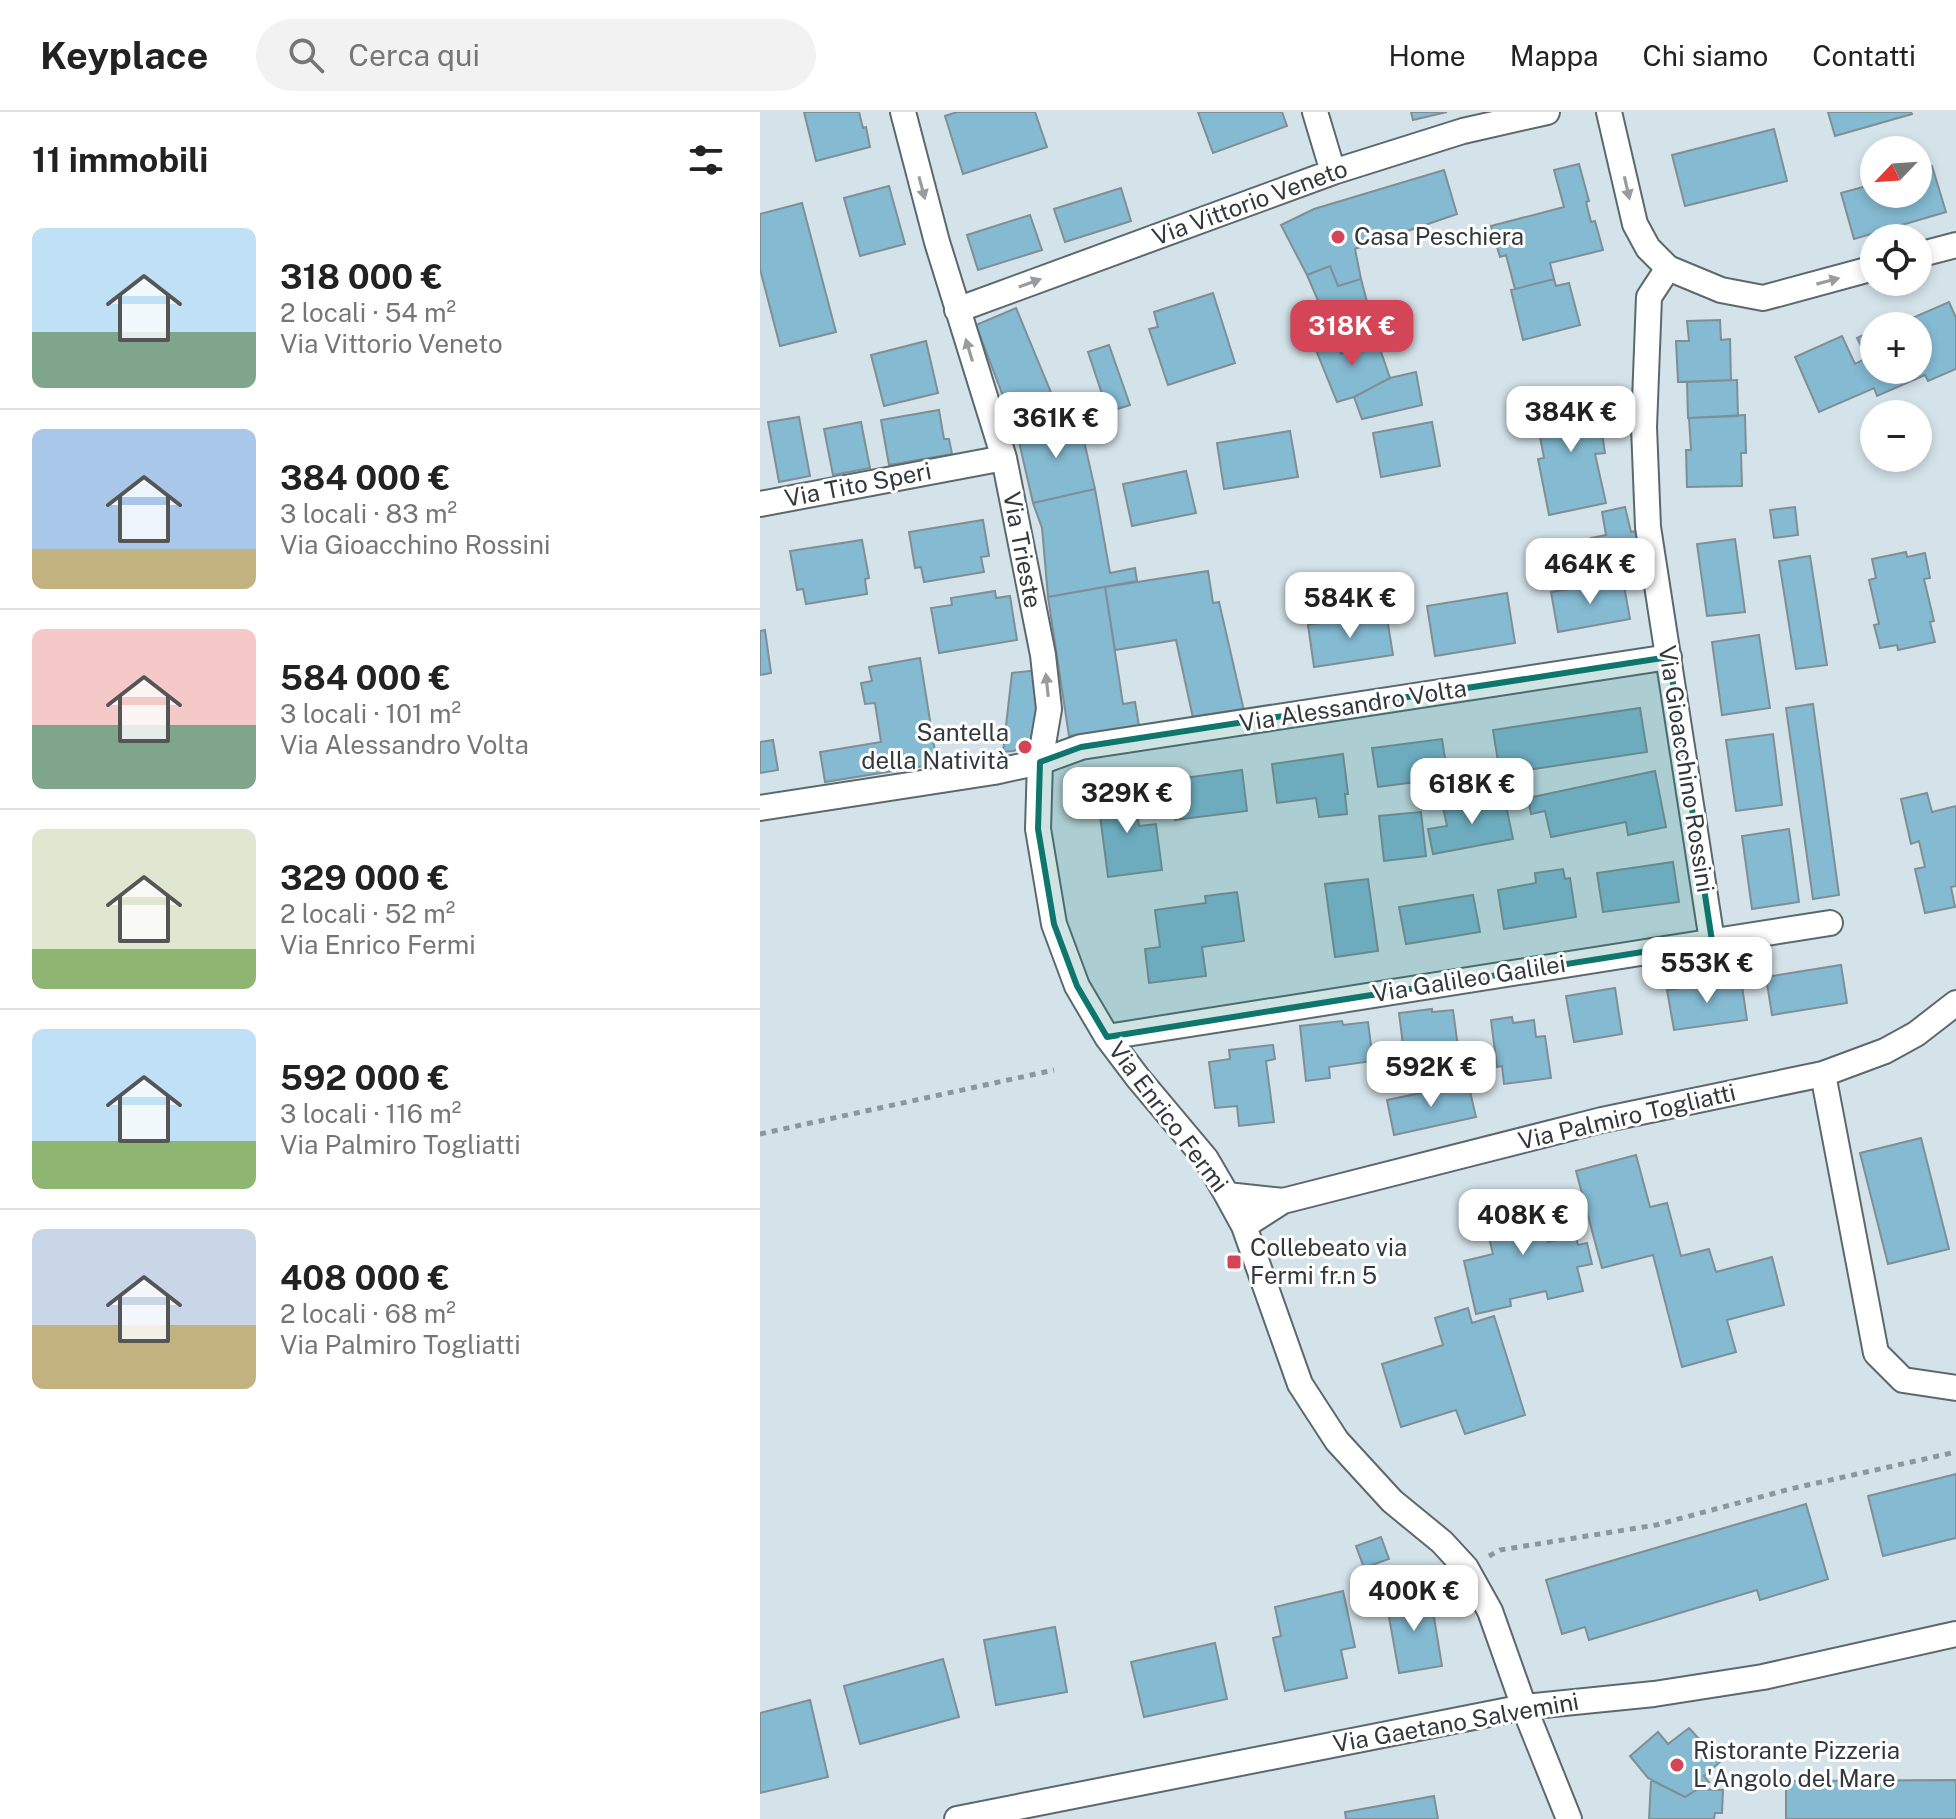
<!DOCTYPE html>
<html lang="it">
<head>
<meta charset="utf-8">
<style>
	body { margin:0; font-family:"Public Sans",sans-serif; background:#f2f2f2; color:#222; height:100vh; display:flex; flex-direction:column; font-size:30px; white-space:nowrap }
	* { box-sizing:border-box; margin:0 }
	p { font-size:26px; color:#767676 }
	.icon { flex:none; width:44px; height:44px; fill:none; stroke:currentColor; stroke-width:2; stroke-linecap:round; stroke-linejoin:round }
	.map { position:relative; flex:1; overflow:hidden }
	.details { display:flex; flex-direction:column; background:#fff; width:760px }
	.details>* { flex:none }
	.needle { width:52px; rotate:245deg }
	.tools { position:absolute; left:1100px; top:24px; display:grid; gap:16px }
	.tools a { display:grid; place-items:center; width:72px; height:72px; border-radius:50%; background:#fff; box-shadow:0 4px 12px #0003; font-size:40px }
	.price { position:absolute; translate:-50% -68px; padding:0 18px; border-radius:16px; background:#fff; color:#222; font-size:26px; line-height:52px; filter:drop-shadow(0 2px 4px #0008) }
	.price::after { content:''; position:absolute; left:50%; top:48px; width:24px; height:18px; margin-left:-12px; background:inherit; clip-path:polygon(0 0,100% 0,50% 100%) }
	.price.on { background:#d54558; color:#fff }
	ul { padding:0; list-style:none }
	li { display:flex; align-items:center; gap:24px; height:200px; padding:0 32px }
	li+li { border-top:2px solid #e0e0e0 }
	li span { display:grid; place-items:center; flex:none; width:224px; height:160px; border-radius:12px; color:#555 }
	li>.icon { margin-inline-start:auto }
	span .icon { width:96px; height:96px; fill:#fffc; stroke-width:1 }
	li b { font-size:34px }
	h2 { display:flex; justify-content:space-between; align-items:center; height:96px; padding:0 32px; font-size:34px }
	header { display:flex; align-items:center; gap:48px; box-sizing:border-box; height:112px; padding:0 40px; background:#fff; border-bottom:2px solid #e0e0e0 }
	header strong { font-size:38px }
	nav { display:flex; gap:44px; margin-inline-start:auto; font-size:28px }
	.search { width:560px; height:72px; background:#f2f2f2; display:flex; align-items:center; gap:20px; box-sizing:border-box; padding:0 28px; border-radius:44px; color:#767676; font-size:30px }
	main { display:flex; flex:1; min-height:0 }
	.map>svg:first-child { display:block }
	.building { fill:#84bad2; stroke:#808e95; stroke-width:2 }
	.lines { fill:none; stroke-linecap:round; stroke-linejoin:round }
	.street-casing { stroke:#5b696f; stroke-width:28 }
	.path { stroke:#8c979c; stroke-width:5; stroke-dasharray:6 6; stroke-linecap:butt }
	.street { stroke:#fff; stroke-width:24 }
	.oneway { fill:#989c9d }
	.marked { fill:#0f766e; fill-opacity:0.2; stroke:#0f766e; stroke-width:6; stroke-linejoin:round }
	.poi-dot { fill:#d54558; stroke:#fff; stroke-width:3 }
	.labels { text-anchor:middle; stroke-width:6; stroke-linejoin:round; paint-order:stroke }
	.street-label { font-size:24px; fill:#32383b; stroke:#fff }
	.poi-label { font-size:24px; fill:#32383b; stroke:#fff; text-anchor:start }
</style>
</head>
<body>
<header>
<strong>Keyplace</strong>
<div class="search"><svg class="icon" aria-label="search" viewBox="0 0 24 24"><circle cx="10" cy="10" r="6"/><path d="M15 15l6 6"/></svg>Cerca qui</div>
<nav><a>Home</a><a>Mappa</a><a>Chi siamo</a><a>Contatti</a></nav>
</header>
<main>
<section class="details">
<h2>11 immobili<svg class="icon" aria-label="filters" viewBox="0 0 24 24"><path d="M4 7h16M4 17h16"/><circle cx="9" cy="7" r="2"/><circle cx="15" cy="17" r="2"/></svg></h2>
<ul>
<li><span style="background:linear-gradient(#bfe0f5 65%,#7fa58c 0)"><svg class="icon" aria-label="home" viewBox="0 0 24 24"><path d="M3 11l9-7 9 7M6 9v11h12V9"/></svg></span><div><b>318 000 €</b><p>2 locali · 54 m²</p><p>Via Vittorio Veneto</p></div></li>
<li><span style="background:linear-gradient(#a9c7e8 75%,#c2b280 0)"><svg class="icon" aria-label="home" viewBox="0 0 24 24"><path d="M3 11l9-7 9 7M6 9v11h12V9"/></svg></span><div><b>384 000 €</b><p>3 locali · 83 m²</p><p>Via Gioacchino Rossini</p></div></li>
<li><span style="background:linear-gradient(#f6c9c9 60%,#7fa58c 0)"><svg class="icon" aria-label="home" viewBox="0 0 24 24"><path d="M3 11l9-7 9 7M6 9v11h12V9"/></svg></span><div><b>584 000 €</b><p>3 locali · 101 m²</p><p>Via Alessandro Volta</p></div></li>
<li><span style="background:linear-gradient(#dfe7d0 75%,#8fb573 0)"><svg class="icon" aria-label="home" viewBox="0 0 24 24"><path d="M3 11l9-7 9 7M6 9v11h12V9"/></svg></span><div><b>329 000 €</b><p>2 locali · 52 m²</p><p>Via Enrico Fermi</p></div></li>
<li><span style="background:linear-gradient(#bfe0f5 70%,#8fb573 0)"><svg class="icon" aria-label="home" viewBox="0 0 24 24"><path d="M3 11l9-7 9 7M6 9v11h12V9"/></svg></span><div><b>592 000 €</b><p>3 locali · 116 m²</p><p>Via Palmiro Togliatti</p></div></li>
<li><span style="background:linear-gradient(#c9d6e8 60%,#c2b280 0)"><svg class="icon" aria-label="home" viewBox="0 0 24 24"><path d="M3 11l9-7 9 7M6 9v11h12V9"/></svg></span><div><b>408 000 €</b><p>2 locali · 68 m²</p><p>Via Palmiro Togliatti</p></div></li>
</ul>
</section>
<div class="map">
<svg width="1196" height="1707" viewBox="0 0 1196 1707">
	<rect width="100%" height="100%" fill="#d4e3ea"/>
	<path class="building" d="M44 0H99L103 16 106 15 110 35 56 49Z
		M197 0H275L287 35 203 62 185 4Z
		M438 0H522L527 14 453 41Z
		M651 0H687L653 8Z
		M1068 0H1151L1152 2 1075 24Z
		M1014 17 1027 69 925 94 912 43Z
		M819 52 829 89 826 90 831 110 835 109 843 138 790 151 794 167 755 177 746 143 740 145 731 114 804 95 794 58Z
		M1172 54 1186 100 1094 127 1081 81 1114 72V82H1158V59Z
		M684 58 697 102 595 137 601 167 578 174 570 154 547 163 521 113 554 97Z
		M129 74 145 132 100 144 84 86Z
		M361 76 371 109 305 130 294 97Z
		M42 91 76 220 20 234 0 157V102Z
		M270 103 282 138 218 158 207 123Z
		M570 154 578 174 601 167 617 228 581 242 547 163Z
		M794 167 796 174 809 171 820 213 763 228 751 178Z
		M453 181 475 251 408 273 389 217 398 215 394 200Z
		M1189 190 1196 206V257L1168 269 1165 263 1117 284 1114 276 1059 300 1035 245 1082 224 1095 252 1107 246 1097 226 1114 218V258H1158V214H1153L1150 207Z
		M256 196 302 307 257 321 216 213Z
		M1141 206 1145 214H1123Z
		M960 208 961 228 970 227 971 268 918 270 916 229H929L927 209Z
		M573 224 581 242 617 228 630 266 594 285 577 290 554 233Z
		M166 229 178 281 124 294 111 243Z
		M349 233 370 293 348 300 328 240Z
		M656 260 662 293 602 307 594 285 630 266Z
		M977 268 978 304 928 306 927 270Z
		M808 283 810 291 837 286 845 341 835 342 846 391 789 403 778 347 784 346 778 314 785 312 781 288Z
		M179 298 184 327H189L192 342 129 353 121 308Z
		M318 303 335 377 273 391 257 321Z
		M985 303 986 341H981L982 374 927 375 926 338H931L929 306Z
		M39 305 50 364 19 370 8 310Z
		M101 310 110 356 73 363 64 317Z
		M672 310 680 354 621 365 613 321Z
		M530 319 538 365 464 377 457 331Z
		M426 359 436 401 372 414 363 372Z
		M335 377 350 461 375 456 377 469 288 485 282 416 273 391Z
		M865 395 871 420 876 419 881 438 836 450 831 426 846 423 842 400Z
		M1035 395 1038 423 1014 426 1010 398Z
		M223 408 229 444 221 445 224 460 164 470 161 455 155 456 149 420Z
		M975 427 985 500 947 504 937 432Z
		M102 428 109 466 105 467 107 482 46 492 43 477 37 478 30 439Z
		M791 433 795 457 772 461 768 437Z
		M1146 440 1147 445 1165 441 1170 466 1164 467 1174 509 1170 510 1175 530 1138 538 1137 533 1120 536 1114 513 1119 512 1109 468 1116 466 1112 447Z
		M1050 444 1067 553 1036 557 1019 449Z
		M448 459 453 491 459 490 484 599 433 606 416 528 355 538 345 475Z
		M863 468 870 507 798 520 791 480Z
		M345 475 363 592 375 590 379 614 309 624 288 485Z
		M235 479 236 486 250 484 257 528 179 541 171 496 192 493 191 486Z
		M747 481 755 531 675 544 667 494Z
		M626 500 633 543 554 555 548 513Z
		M5 518 11 561 0 563V519Z
		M999 523 1010 596 962 603 952 530Z
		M160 546 177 652 65 670 60 640 121 630 115 591 105 592 101 571 112 569 109 555Z
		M279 558 280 580 274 623 265 635 253 639 243 640 252 561Z
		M1053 592 1079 783 1053 787 1026 596Z
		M880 596 887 640 740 662 733 618Z
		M1013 622 1022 693 976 699 966 628Z
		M682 627 688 666 618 675 612 636Z
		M13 628 18 658 0 661V630Z
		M583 642 588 682H585L587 702 559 705 556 686 517 691 512 652Z
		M482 658 487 699 415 708 410 668Z
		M895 659 906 715 868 723 866 710 791 725 785 699 771 702 768 686Z
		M374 675 379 714 396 712 402 758 348 765 337 680Z
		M1167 681 1172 700 1196 694V774L1191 775 1195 795 1165 801 1155 757 1165 755 1159 729 1151 732 1141 687Z
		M744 684 753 727 673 742 668 717 687 714 683 695Z
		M661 700 666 744 624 749 619 704Z
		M1029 717 1039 790 992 797 982 724Z
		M913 750 919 790 843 800 837 761Z
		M803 757 805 767 810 766 816 805 744 817 738 778 776 771 775 761Z
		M608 767 618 839 575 845 565 772Z
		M477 780 484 829 442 835 446 864 389 871 385 837 400 835 395 798 446 791 445 784Z
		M713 783 720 820 646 832 639 795Z
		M1081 853 1087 891 1012 903 1006 865Z
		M981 867 987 908 914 918 907 878Z
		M855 876 862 922 814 930 806 884Z
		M672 897V900L693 898 700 950 646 957 639 901Z
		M752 905 753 911 774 908 776 925 785 924 791 966 744 972 742 954 737 955 731 908Z
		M582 909 583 913 608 910 613 949 569 955 570 966 546 969 540 914Z
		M513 933 515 947 506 949 514 1010 479 1014 477 994 455 996 449 950 470 947 469 938Z
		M708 971 716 1005 634 1023 627 988Z
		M1161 1026 1189 1137 1128 1152 1100 1041Z
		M876 1043 890 1095 907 1091 921 1144 949 1137 956 1160 1012 1145 1024 1193 967 1208 976 1240 922 1255 893 1143 842 1156 816 1059Z
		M776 1080 788 1130 808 1125 806 1116 813 1114 818 1133 827 1131 832 1152 817 1155 823 1179 788 1187 786 1179 750 1187 751 1194 716 1202 704 1149 733 1142 721 1093Z
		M708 1196 712 1211 734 1204 765 1303 705 1322 696 1298 641 1315 622 1252 683 1233 675 1206Z
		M1196 1362V1426L1123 1444 1108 1384Z
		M1046 1392 1068 1467 1000 1488 997 1478 829 1528 825 1515 802 1522 786 1468Z
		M621 1425 629 1447 604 1456 596 1434Z
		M583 1479 595 1535 581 1538 587 1566 525 1579 513 1526 521 1524 515 1495Z
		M670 1481 682 1554 639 1561 626 1488Z
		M295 1515 307 1580 236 1593 224 1528Z
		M455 1531 467 1587 384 1605 371 1550Z
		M183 1547 199 1605 100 1632 84 1574Z
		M50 1588 68 1665 0 1681V1601Z
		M929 1616 960 1650 944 1664 949 1670 925 1685 888 1666 870 1644 898 1620 908 1632Z
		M891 1668 925 1685 938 1677 963 1678 962 1701H955L954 1707H889Z
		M1196 1668V1707H1026V1669Z
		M674 1684 678 1707H586L585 1700Z"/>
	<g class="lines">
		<defs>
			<path id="street" d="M143 0 177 130 244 346 283 543 289 597 280 650 278 717 294 812 317 874 347 925 378 966 446 1047 467 1083 484 1114 540 1272 577 1329 632 1389 682 1430 706 1456 730 1499 764 1595 809 1707
				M555 0 573 60
				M849 0 875 112 888 136 908 156 961 178 1003 186 1114 156
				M1158 143 1196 133
				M908 156 889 185 884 315 888 415 952 829
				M197 198 573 60 703 19 787 0
				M0 392 244 346
				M0 696 234 660 280 650 321 635 909 545
				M347 925 1070 811
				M1063 962 1116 1241 1143 1268 1196 1276
				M467 1083 523 1089
				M484 1114 523 1089 842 1008 1063 962 1125 939 1156 922 1196 891
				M197 1707 764 1595 894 1582 1003 1565 1196 1522"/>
		</defs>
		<use href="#street" class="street-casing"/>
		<path class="path" d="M0 1022 294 958
			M729 1444 740 1438 896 1413 1030 1377 1196 1340"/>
		<use href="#street" class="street"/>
	</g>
	<defs><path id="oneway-solid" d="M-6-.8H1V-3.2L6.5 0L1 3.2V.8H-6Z" transform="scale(2)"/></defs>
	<g class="oneway">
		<use href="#oneway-solid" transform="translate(162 76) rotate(75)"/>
		<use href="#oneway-solid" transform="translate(867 76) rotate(77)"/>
		<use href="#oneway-solid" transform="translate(1068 169) rotate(-15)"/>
		<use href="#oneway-solid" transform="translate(270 171) rotate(-20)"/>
		<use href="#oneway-solid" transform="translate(209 238) rotate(-107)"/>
		<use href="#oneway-solid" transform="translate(287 573) rotate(-96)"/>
	</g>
	<path class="marked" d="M909 545 952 829 347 925 317 874 294 812 278 717 280 650 321 635Z"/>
	<g class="poi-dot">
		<circle cx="578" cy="125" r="8"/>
		<circle cx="265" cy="635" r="8"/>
		<rect x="466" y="1142" width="16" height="16" rx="4"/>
		<circle cx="917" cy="1653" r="8"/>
	</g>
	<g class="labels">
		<g class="street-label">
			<text transform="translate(490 91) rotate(-20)" y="8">Via Vittorio Veneto</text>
			<text transform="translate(98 373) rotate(-11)" y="8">Via Tito Speri</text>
			<text transform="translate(262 438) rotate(79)" y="8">Via Trieste</text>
			<text transform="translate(593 594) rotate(-9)" y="8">Via Alessandro Volta</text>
			<text transform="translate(926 657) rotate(81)" y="8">Via Gioacchino Rossini</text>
			<text transform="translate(709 867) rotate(-9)" y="8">Via Galileo Galilei</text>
			<text transform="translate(408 1005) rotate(53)" y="8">Via Enrico Fermi</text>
			<text transform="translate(867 1005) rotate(-13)" y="8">Via Palmiro Togliatti</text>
			<text transform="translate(696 1611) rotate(-10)" y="8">Via Gaetano Salvemini</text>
		</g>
		<g class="poi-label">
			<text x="594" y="133">Casa Peschiera</text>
			<text x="249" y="629" text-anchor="end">Santella<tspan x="249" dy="28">della Natività</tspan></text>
			<text x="490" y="1144">Collebeato via<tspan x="490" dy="28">Fermi fr.n 5</tspan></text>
			<text x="933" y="1647">Ristorante Pizzeria<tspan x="933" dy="28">L'Angolo del Mare</tspan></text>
		</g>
	</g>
</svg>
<div class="tools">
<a><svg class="needle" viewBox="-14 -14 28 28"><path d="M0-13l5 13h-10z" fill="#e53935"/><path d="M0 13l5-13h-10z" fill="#767676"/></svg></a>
<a><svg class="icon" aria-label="locate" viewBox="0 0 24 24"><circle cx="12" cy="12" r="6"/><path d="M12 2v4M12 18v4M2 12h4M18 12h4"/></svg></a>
<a>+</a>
<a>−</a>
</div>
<b class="price on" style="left:592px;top:256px">318K €</b>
<b class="price" style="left:811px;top:342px">384K €</b>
<b class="price" style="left:296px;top:348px">361K €</b>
<b class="price" style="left:830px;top:494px">464K €</b>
<b class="price" style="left:590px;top:528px">584K €</b>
<b class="price" style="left:712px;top:714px">618K €</b>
<b class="price" style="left:367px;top:723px">329K €</b>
<b class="price" style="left:947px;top:893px">553K €</b>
<b class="price" style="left:671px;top:997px">592K €</b>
<b class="price" style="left:763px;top:1145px">408K €</b>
<b class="price" style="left:654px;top:1521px">400K €</b>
</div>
</main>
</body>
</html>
